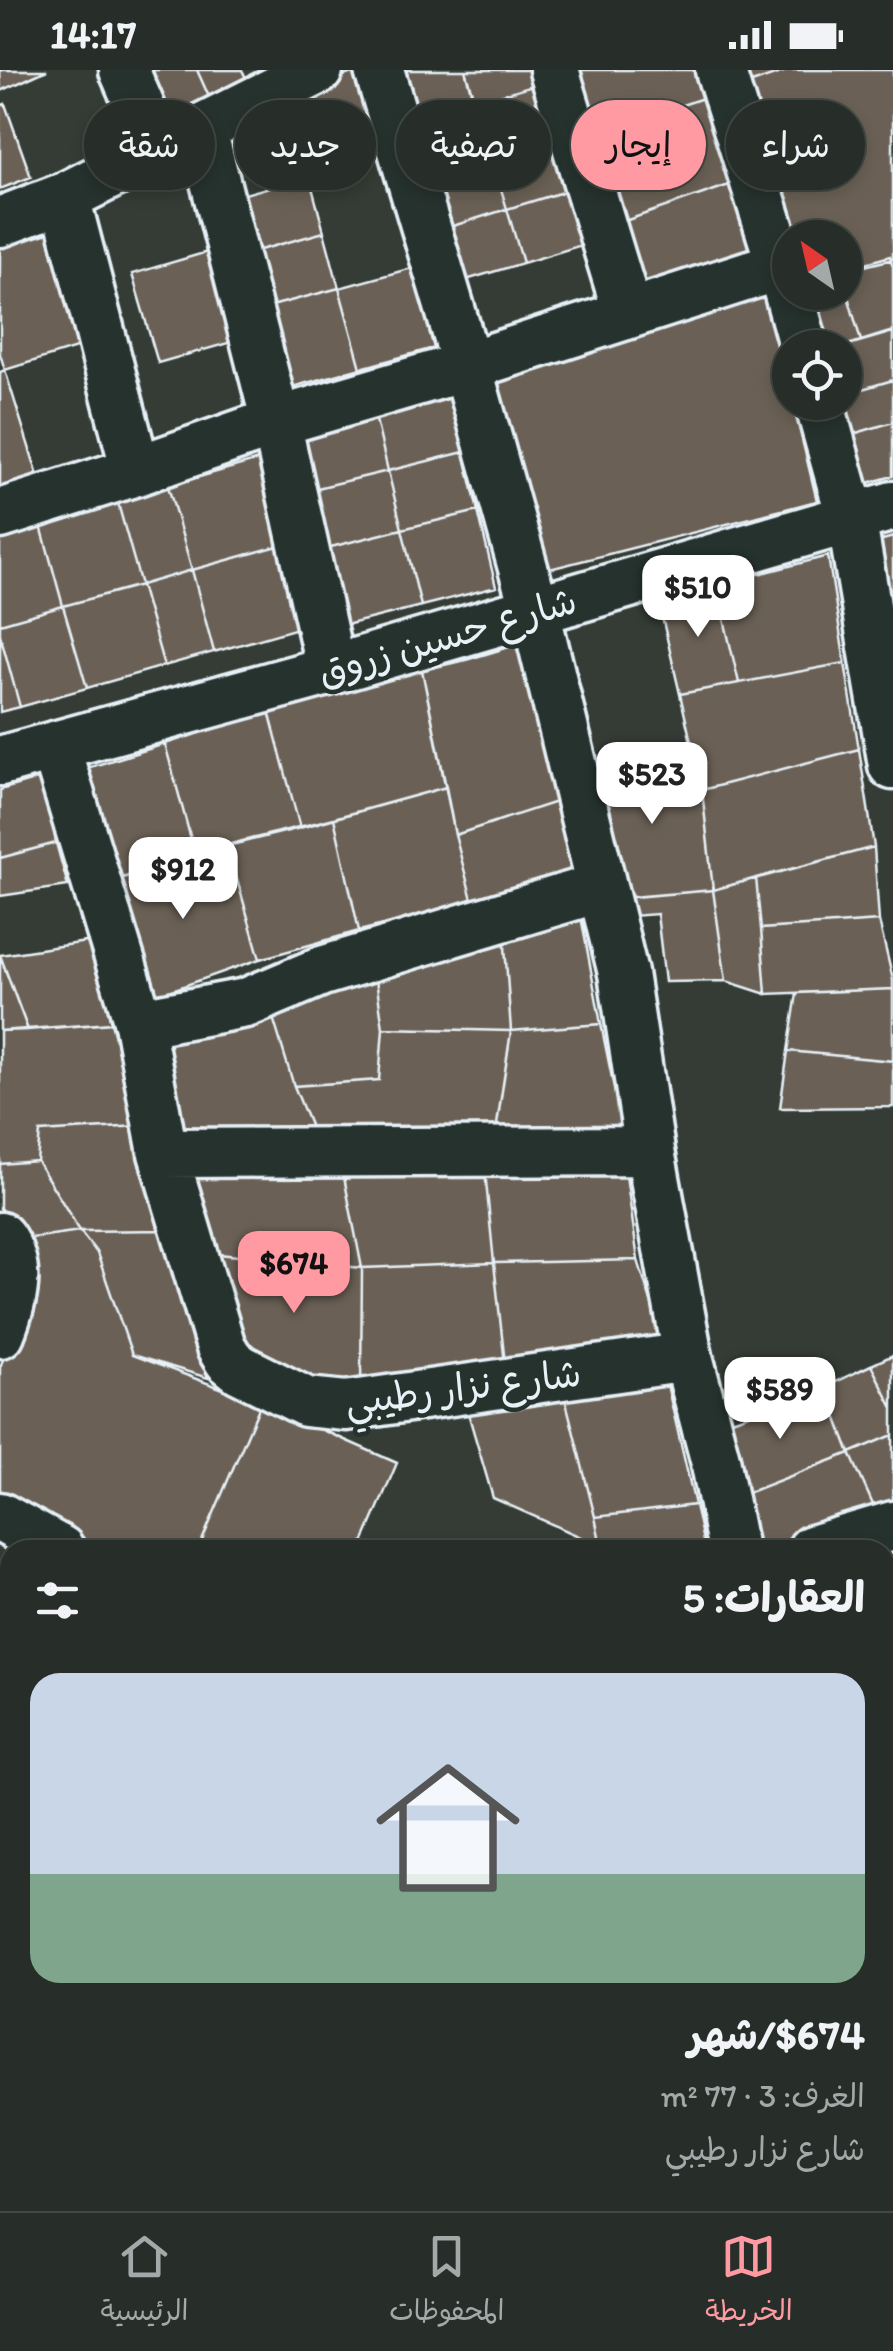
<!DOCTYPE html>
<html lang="ar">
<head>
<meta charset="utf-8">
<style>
	body { margin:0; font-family:Itim,"Playpen Sans Arabic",sans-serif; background:#333934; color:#f1f3f6; direction:rtl; height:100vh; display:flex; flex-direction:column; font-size:38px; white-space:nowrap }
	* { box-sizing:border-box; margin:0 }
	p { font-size:32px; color:#a4a8a8 }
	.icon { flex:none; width:55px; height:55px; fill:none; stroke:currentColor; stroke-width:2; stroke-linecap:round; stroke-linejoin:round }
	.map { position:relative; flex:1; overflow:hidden; direction:ltr }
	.panel { position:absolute; left:0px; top:1470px; width:895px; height:672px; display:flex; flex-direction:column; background:#272d28; border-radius:30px 30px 0 0; box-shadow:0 5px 15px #0003,0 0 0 2px #434945; direction:rtl }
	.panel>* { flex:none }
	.guide { position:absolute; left:30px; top:30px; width:835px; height:90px; direction:rtl; display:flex; gap:20px }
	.needle { width:65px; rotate:326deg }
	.buttons { position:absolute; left:772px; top:150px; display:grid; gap:20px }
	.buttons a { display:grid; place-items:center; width:90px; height:90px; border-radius:50%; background:#272d28; box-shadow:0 5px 15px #0003,0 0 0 2px #434945; font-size:50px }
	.price { position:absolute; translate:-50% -85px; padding:0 22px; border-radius:20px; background:#fff; color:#222; font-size:32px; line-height:65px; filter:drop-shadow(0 2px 5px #0008) }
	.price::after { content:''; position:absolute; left:50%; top:60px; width:30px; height:22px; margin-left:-15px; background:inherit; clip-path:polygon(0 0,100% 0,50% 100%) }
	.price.current { background:#ff9aa2; color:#111 }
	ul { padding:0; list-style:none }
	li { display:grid; align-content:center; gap:20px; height:530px; padding:0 30px }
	li span { display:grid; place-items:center; height:310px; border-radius:30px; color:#555 }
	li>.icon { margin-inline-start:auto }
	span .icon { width:180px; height:180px; fill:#fffc; stroke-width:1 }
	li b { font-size:42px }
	h2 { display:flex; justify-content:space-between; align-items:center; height:120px; padding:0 30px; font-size:42px }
	.pill { padding:0 35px; border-radius:45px; background:#272d28; box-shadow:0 5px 15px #0003,0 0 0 2px #434945; font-size:35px; line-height:90px }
	.pill.current { background:#ff9aa2; color:#111 }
	.status { display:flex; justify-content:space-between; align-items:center; height:70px; padding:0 50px; background:#272d28; direction:ltr }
	.status svg { height:28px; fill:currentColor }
	.menu { display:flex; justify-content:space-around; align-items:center; height:140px; border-top:2px solid #434945; background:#272d28; font-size:28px; color:#a4a8a8 }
	.menu a { display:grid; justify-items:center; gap:5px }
	.menu .current { color:#ff9aa2 }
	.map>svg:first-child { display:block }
	.building { fill:#6b6054; stroke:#e8f1f8; stroke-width:2.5 }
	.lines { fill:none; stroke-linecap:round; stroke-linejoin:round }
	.minor-casing { stroke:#e8f1f8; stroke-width:55 }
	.minor { stroke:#26332d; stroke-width:48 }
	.labels { text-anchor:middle; stroke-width:9; stroke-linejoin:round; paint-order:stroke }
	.street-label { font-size:38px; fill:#e8f1f8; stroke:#26332d }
</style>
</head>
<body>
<div class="status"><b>14:17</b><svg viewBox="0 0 49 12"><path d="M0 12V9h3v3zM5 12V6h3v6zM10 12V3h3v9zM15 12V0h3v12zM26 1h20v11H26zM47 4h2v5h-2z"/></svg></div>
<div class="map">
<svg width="893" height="2141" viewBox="0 0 893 2141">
	<rect width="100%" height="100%" fill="#343c35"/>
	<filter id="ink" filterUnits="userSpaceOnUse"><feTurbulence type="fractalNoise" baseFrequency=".01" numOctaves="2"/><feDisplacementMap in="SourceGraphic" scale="20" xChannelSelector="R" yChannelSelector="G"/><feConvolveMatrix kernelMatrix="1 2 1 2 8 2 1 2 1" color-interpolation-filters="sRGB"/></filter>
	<g filter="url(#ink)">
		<path class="building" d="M0 0H47L1 21Z
			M136 0H197L210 29 159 52Z
			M197 0H242L248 12 210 29Z
			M391 0H465L473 26 405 47Z
			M465 0H543L546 11 474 33Z
			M564 0H697L706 27 587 67Z
			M738 0H789L743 16Z
			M789 0H893V189L845 201V168H790L743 16Z
			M358 1 372 43 305 66 291 24Z
			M546 11 561 60 490 82 474 33Z
			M473 26 490 82 423 103 405 47Z
			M706 27 735 113 616 154 587 67Z
			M5 34 31 107 0 119V36Z
			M561 60 579 117 507 139 490 82Z
			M490 82 507 139 440 160 423 103Z
			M309 106 324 162 249 183 234 127Z
			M735 113 760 186 641 227 616 154Z
			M579 117 595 171 523 193 507 139Z
			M507 139 523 193 456 213 440 160Z
			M324 162 339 218 264 238 249 183Z
			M48 163 83 276 5 300 0 284V178Z
			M214 180 239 270 158 293 132 204Z
			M890 186 893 197V261L861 271 845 216V199Z
			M412 198 434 278 361 298 339 218Z
			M765 216 790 318V332H793L817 431 530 504 476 304Z
			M845 216 861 271 838 278H817L802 222H845Z
			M339 218 361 298 285 319 264 238Z
			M893 262V310L845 324V278H838Z
			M5 300 39 409 0 421V302Z
			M893 310V352L843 367 833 332H845V324Z
			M447 315 464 382 388 401 372 333Z
			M372 333 388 401 305 421 288 354Z
			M893 352V406L857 416 843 367Z
			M464 382 478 441 402 459 388 401Z
			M265 388 289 473 192 500 168 416Z
			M388 401 402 459 319 480 305 421Z
			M168 416 192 500 141 515 117 430Z
			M117 430 141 515 63 536 40 452Z
			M478 441 496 517 421 536 402 459Z
			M40 452 63 536 0 554V463Z
			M402 459 421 536 338 557 319 480Z
			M893 467V570L869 474Z
			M289 473 312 554 214 582 192 500Z
			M828 486 845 593 739 613 716 515Z
			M192 500 214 582 164 596 141 515Z
			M141 515 164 596 87 618 63 536Z
			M716 515 739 613 680 624 658 530Z
			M63 536 87 618 20 637 0 564V554Z
			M0 564 20 637 0 642Z
			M526 572 556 732 455 765 422 600 466 590Z
			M845 593 859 679 702 720 680 624Z
			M422 600 446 717 300 758 269 641Z
			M269 641 300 758 195 784 165 674Z
			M165 674 195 784 107 813 77 701Z
			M693 679 702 720 713 820 611 829 586 704Z
			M859 679 874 777 713 820 702 720Z
			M44 707 56 773 0 788V720Z
			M446 717 455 765 473 833 359 861 334 748Z
			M556 732 575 805 473 833 455 765Z
			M334 748 359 861 260 889 227 775Z
			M56 773 68 816 0 826V788Z
			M227 775 260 889 141 931 107 813Z
			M874 777 879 851 761 859 756 808Z
			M756 808 761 859 766 924 726 911 713 820Z
			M713 820 726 911 665 912 657 844 619 847 620 828Z
			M580 841 601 954 511 961 504 862Z
			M879 851 893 910V919L766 924 761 859Z
			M504 862 511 961 383 958 374 896Z
			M93 871 111 953 28 960 0 885Z
			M0 886 28 960 0 961Z
			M374 896 383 958 379 1010 294 1016 271 941Z
			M893 919V991L788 981 797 923Z
			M271 941 294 1016 312 1060 179 1056 165 964Z
			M111 953 139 1056 40 1062 37 1091 0 1094V961Z
			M601 954 623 1062 495 1068 511 961Z
			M383 958 511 961 495 1068 312 1060 294 1016 379 1010Z
			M788 981 893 991V1037L780 1038Z
			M139 1056 166 1160 80 1161 37 1091 40 1062Z
			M37 1091 80 1161 24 1169 0 1138V1094Z
			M185 1097 343 1102 362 1198 208 1183Z
			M485 1101 494 1193 362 1198 343 1102Z
			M485 1101 626 1105 638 1190 494 1193Z
			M166 1160 208 1308 132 1285 97 1183 80 1161Z
			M80 1161 97 1183 132 1285 261 1333 198 1480H106L0 1427V1297L28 1228 24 1169Z
			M208 1183 362 1198 361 1315 281 1308 236 1278Z
			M638 1190 663 1270 505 1294 494 1193Z
			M494 1193 505 1294 361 1315 362 1198Z
			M893 1285V1338L871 1295Z
			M871 1295 893 1338V1365L850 1383 825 1317Z
			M665 1306 695 1435 595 1447 564 1324Z
			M825 1317 850 1383 734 1428 712 1357Z
			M564 1324 595 1447 601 1476 493 1428 468 1343Z
			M261 1333 397 1393 360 1480H198Z
			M893 1365V1441L878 1446 850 1383Z
			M850 1383 878 1446 771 1480H747L734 1428Z
			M695 1435 705 1480H608L601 1476 595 1447Z
			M893 1478V1541L885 1542V1480Z
			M728 2132H792L775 2141H732Z"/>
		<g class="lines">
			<defs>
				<path id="minor" d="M124 0 159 81
					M379 0 467 296 535 541 623 903 650 1081 688 1287 715 1389 733 1480
					M554 0 628 244
					M720 0 781 195 804 278
					M202 60 276 352 331 600
					M65 127 136 401
					M0 152 65 127 318 0
					M819 332 851 447 893 695
					M0 444 136 401 276 352 467 296 781 195
					M55 676 139 953 163 1083 221 1277 229 1290 240 1299 306 1332 346 1336 688 1287
					M0 691 331 600 893 436
					M139 953 246 933 322 901 602 817
					M163 1083 650 1081
					M0 1167C22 1197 13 1230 0 1263
					M0 1447 60 1480
					M812 1480 893 1456
					M0 1764 10 1760
					M0 1870 10 1879
					M885 1922 893 1931
					M0 2023 10 2018
					M227 2132 233 2141
					M334 2141 355 2132"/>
			</defs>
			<use href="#minor" class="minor-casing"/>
			<use href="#minor" class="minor"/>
		</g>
	</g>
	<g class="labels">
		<g class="street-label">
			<text transform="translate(447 566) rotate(-16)" y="13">شارع حسين زروق</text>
			<text transform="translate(463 1317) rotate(-7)" y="13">شارع نزار رطيبي</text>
		</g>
	</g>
</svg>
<div class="buttons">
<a><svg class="needle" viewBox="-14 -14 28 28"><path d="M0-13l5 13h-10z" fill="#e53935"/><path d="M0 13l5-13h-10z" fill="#a4a8a8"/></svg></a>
<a><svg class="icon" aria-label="locate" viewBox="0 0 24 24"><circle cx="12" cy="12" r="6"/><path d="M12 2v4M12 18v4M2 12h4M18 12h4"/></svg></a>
</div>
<b class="price" style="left:698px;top:570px">$510</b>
<b class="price" style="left:652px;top:757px">$523</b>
<b class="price" style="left:183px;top:852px">$912</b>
<b class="price current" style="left:294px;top:1246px">$674</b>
<b class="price" style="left:780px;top:1372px">$589</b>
<div class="guide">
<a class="pill">شراء</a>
<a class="pill current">إيجار</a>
<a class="pill">تصفية</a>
<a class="pill">جديد</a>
<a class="pill">شقة</a>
</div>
<section class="panel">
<h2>العقارات: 5<svg class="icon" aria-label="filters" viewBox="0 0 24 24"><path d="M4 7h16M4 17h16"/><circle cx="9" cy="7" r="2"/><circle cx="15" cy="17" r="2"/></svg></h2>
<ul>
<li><span style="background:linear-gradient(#c9d6e8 65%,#7fa58c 0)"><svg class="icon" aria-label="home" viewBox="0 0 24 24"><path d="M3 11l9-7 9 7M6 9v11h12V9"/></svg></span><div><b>$674/شهر</b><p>الغرف: 3 · 77 m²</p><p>شارع نزار رطيبي</p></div></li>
</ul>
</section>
</div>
<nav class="menu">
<a class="current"><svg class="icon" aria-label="map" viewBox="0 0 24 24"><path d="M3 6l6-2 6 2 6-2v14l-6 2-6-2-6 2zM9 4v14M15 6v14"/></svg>الخريطة</a>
<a><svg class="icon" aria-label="saved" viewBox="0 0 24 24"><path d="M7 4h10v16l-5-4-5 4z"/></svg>المحفوظات</a>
<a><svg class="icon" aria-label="home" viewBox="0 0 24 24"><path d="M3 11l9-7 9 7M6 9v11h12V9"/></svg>الرئيسية</a>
</nav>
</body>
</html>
